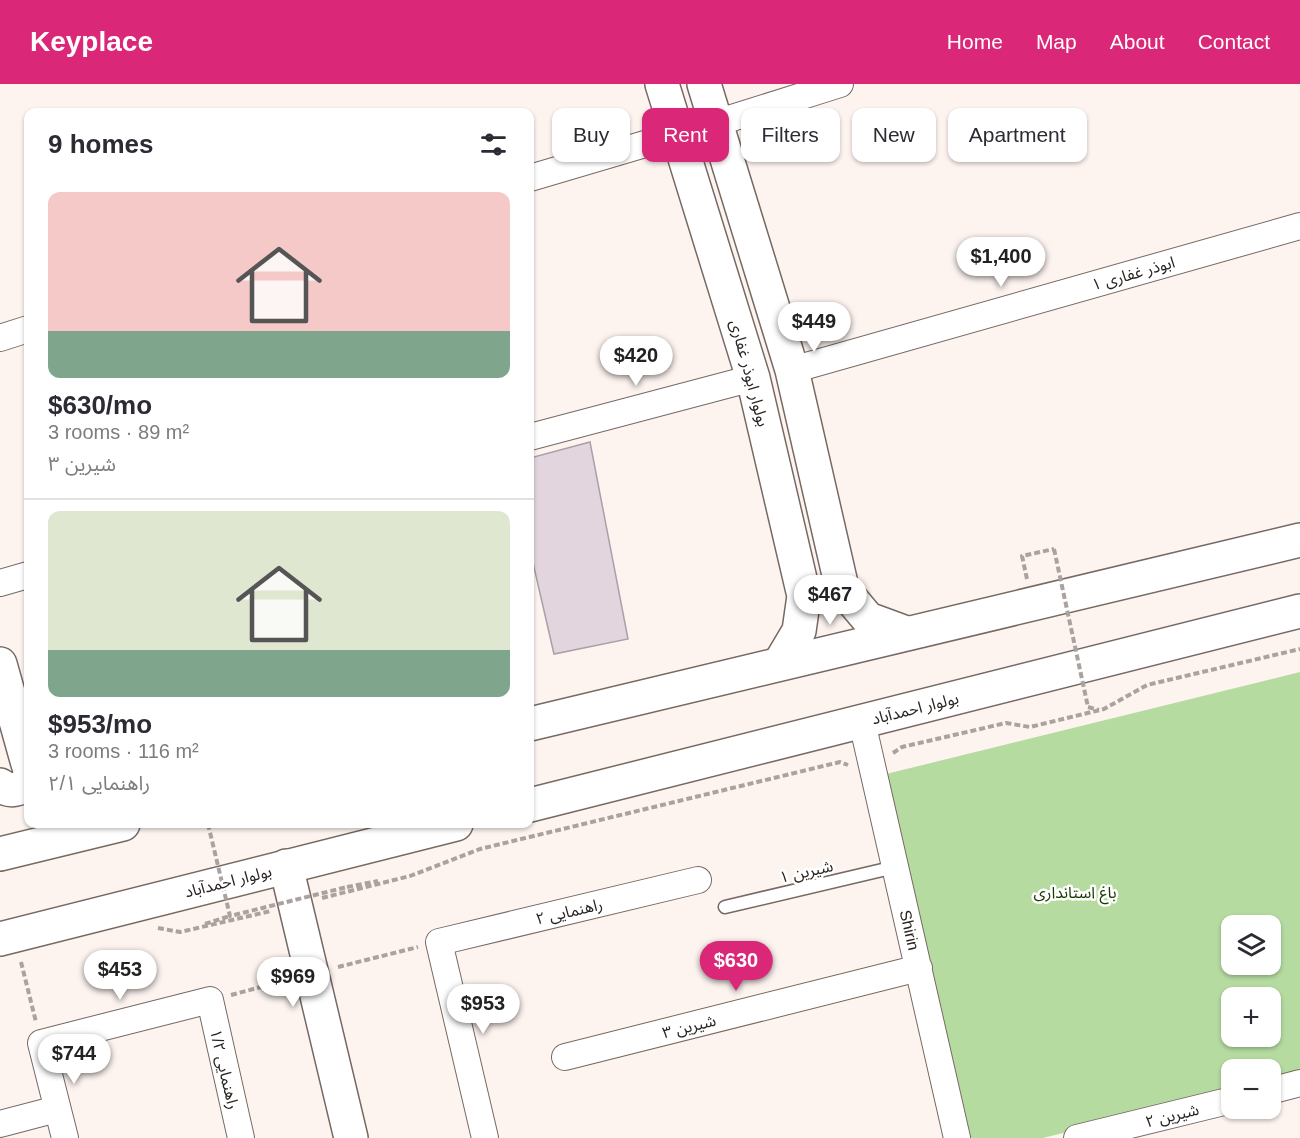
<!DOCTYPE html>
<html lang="en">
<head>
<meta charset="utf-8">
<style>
	body { margin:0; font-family:Arial,"Noto Sans Arabic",sans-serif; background:#f2f2f3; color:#2b2b33; height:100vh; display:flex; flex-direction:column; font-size:22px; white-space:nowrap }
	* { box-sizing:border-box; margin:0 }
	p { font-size:20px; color:#7c7c81 }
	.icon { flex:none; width:33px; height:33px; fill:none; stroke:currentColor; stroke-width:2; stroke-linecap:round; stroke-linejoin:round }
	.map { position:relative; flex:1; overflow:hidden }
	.details { position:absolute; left:24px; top:24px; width:510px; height:720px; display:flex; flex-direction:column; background:#fff; border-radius:12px; box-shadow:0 2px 4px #0004 }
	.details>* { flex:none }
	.guide { position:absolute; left:552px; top:24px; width:570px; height:54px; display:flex; gap:12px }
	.tools { position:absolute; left:1221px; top:831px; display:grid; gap:12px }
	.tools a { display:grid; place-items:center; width:60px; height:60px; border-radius:12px; background:#fff; box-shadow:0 2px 4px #0004; font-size:30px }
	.price { position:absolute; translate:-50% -51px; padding:0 14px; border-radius:21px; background:#fff; color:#222; font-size:20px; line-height:39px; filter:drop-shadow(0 2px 3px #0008) }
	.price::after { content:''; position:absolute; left:50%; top:36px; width:18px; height:14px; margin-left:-9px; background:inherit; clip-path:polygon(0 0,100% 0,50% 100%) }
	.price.active { background:#db2777; color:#fff }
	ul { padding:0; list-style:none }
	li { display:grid; align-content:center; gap:12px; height:318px; padding:0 24px }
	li+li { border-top:2px solid #e1e1e2 }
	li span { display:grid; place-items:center; height:186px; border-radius:12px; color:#555 }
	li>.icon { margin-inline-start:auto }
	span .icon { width:108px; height:108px; fill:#fffc; stroke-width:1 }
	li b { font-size:26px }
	h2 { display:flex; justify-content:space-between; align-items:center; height:72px; padding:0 24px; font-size:26px }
	.chip { padding:0 21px; border-radius:12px; background:#fff; box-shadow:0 2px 4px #0004; font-size:21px; line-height:54px }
	.chip.active { background:#db2777; color:#fff }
	header { display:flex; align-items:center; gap:36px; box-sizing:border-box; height:84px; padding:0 30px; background:#db2777; color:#fff }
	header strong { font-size:28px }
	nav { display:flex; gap:33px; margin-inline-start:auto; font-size:21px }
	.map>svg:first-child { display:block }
	.green { fill:#b5dba1; fill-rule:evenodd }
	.building { fill:#e2d5de; stroke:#ab9fa8; stroke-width:1.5 }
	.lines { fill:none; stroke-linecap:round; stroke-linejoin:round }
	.lane-casing { stroke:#766963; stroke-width:15 }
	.street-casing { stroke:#766963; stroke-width:28 }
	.secondary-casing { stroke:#766963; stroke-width:36 }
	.primary-casing { stroke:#766963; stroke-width:36 }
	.path { stroke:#a9a29e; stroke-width:4; stroke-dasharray:6 3; stroke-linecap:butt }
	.lane { stroke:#fff; stroke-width:12 }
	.street { stroke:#fff; stroke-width:26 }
	.secondary { stroke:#fff; stroke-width:33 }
	.primary { stroke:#fff; stroke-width:33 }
	.path-bridge { stroke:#a9a29e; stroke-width:4; stroke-dasharray:6 3; stroke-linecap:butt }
	.labels { text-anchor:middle; stroke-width:5; stroke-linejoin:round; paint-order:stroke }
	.street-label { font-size:16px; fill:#292421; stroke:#fff }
	.park-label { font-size:16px; fill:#183900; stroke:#fff }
</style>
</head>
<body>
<header>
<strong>Keyplace</strong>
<nav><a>Home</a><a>Map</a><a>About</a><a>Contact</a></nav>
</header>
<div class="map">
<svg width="1300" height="1054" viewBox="0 0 1300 1054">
	<rect width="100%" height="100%" fill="#fdf4f0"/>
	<path class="green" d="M1300 588V991L1271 998 1270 986H1232L1231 1007 1043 1054H967L882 691ZM1232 842H1270V880H1232ZM1232 914H1270V952H1232Z"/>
	<path class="building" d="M590 358 628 555 554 570 530 466V374Z"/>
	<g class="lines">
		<defs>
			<path id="lane" d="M725 823 895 783"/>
			<path id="street" d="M530 94 716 39 840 0
				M0 254 28 245
				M792 286 1300 142
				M530 353 753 294
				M0 499 28 491
				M862 638 957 1054
				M565 973 919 884
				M1270 1007 1300 999
				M0 1040 57 1025
				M65 1054 41 959 210 916 241 1054
				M485 1054 439 858 698 796
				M1077 1054 1232 1016"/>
			<path id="secondary" d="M662 0 753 294 804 512 799 547 780 579
				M704 0 792 286 842 504 868 535 906 549
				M0 580 28 680
				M0 701C10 709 21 706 28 697
				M286 782 351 1054"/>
			<path id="primary" d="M530 640 1300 456
				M530 721 1300 527
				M0 770 123 740
				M0 855 456 740"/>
		</defs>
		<use href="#lane" class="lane-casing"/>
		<use href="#street" class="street-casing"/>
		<use href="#secondary" class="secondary-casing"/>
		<use href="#primary" class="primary-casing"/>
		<path class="path" d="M1027 495 1022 472 1054 465
			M1088 623 1099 626
			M893 669 902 663 1006 639 1030 643 1104 625 1147 601 1300 565
			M347 803 378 797
			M322 814 410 792 480 765 840 678 848 681
			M205 840 230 832
			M158 844 180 848 271 827
			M21 878 36 938
			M338 883 418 863
			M231 911 287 896"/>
		<use href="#lane" class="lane"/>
		<use href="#street" class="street"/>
		<use href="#secondary" class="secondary"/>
		<use href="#primary" class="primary"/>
		<path class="path-bridge" d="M1054 465 1088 623
			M208 740 230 832 347 803"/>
	</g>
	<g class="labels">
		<g class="street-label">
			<text transform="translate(1133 189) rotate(-16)" y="6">ابوذر غفاری ۱</text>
			<text transform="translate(750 289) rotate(75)" y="6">بولوار ابوذر غفاری</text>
			<text transform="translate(915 624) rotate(-14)" y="6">بولوار احمدآباد</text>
			<text transform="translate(806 787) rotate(-13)" y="6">شیرین ۱</text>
			<text transform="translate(228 797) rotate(-14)" y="6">بولوار احمدآباد</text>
			<text transform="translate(569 827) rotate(-13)" y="6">راهنمایی ۲</text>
			<text transform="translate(910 846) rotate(77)" y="6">Shirin</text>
			<text transform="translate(689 942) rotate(-14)" y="6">شیرین ۳</text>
			<text transform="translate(225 985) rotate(77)" y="6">راهنمایی ۱/۲</text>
			<text transform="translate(1172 1031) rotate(-14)" y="6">شیرین ۲</text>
		</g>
		<g class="park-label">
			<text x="1075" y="814">باغ استانداری</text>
		</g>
	</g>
</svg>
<div class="tools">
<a><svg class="icon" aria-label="layers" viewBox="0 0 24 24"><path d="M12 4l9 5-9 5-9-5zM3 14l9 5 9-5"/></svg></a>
<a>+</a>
<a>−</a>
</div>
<b class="price" style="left:1001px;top:204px">$1,400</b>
<b class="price" style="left:814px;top:269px">$449</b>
<b class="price" style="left:636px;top:303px">$420</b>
<b class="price" style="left:830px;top:542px">$467</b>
<b class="price active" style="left:736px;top:908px">$630</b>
<b class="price" style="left:120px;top:917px">$453</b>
<b class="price" style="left:293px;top:924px">$969</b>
<b class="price" style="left:483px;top:951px">$953</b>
<b class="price" style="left:74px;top:1001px">$744</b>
<div class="guide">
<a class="chip">Buy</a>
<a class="chip active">Rent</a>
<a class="chip">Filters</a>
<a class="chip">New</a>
<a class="chip">Apartment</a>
</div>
<section class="details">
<h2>9 homes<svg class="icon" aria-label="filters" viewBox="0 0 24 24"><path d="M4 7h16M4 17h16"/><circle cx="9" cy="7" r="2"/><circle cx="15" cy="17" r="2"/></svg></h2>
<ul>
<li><span style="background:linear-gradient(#f6c9c9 75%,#7fa58c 0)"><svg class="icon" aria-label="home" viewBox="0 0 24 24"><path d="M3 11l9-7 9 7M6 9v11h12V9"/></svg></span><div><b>$630/mo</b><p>3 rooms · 89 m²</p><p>شیرین ۳</p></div></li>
<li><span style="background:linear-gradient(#dfe7d0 75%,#7fa58c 0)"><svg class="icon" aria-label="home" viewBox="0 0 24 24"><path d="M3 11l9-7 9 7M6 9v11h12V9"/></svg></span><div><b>$953/mo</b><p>3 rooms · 116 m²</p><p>راهنمایی ۲/۱</p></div></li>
</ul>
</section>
</div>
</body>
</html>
